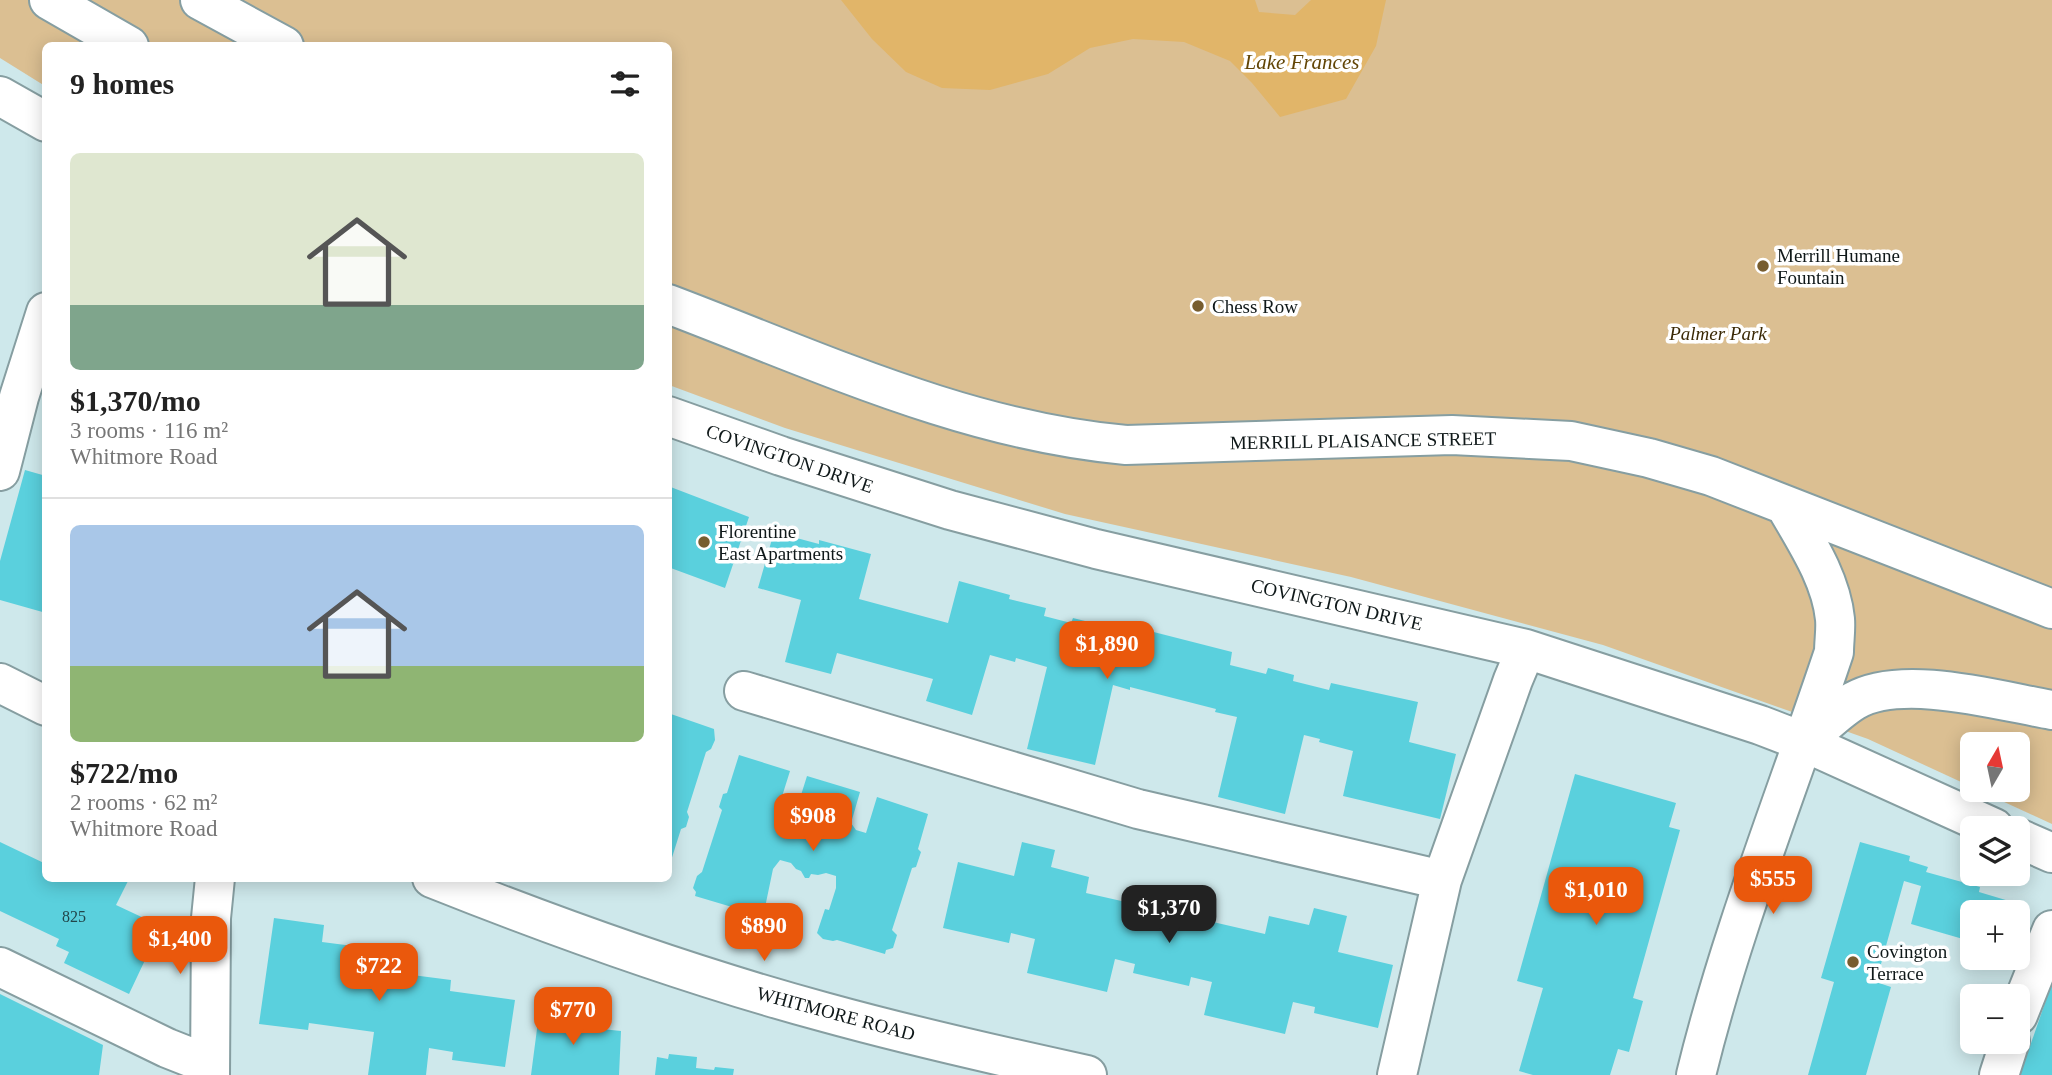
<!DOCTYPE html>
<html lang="en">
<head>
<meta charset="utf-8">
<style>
	body { margin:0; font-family:Georgia,serif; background:#f2f2f2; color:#222; height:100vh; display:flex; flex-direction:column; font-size:26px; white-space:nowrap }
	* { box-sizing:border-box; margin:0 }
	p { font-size:23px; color:#767676 }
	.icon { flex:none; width:38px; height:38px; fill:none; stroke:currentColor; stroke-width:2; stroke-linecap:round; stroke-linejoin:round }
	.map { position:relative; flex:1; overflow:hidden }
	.drawer { position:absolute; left:42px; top:42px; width:630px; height:840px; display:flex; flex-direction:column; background:#fff; border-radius:10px; box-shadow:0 4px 18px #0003 }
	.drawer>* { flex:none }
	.needle { width:46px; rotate:9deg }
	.buttons { position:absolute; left:1960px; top:732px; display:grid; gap:14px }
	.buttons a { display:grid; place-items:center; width:70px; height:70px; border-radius:10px; background:#fff; box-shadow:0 4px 18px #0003; font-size:35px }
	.price { position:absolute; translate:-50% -60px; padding:0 16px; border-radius:14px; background:#ea580c; color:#fff; font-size:23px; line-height:46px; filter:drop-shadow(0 2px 4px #0008) }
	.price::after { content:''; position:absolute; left:50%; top:42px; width:21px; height:16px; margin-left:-10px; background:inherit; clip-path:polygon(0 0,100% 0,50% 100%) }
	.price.current { background:#222; color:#fff }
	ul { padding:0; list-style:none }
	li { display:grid; align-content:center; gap:14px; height:371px; padding:0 28px }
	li+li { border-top:2px solid #e0e0e0 }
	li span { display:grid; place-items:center; height:217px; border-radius:10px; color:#555 }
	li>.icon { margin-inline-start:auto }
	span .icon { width:126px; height:126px; fill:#fffc; stroke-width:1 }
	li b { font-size:30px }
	h2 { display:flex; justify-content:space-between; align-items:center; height:84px; padding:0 28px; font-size:30px }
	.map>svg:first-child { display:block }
	.green { fill:#dbbf92 }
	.water { fill:#e1b569 }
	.building { fill:#5ad0dd }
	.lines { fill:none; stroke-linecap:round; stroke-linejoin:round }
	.minor-casing { stroke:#869ea1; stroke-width:42 }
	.minor { stroke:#fff; stroke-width:38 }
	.poi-dot { fill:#775d2f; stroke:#fff; stroke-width:2.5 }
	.labels { text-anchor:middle; stroke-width:7; stroke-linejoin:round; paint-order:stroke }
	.number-label { font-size:16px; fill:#22464a }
	.poi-label { font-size:19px; fill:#0f1819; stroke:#fff; text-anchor:start }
	.park-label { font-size:19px; font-style:italic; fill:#3a2906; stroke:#fff }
	.street-label { font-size:19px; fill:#0f1819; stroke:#fff }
	.water-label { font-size:21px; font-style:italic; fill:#624506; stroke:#fff }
</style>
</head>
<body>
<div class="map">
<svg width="2052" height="1075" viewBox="0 0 2052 1075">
	<rect width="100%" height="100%" fill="#cee8eb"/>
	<path class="green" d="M0 0H2052V824L1976 789H2018V744H1972V787L1868 739 1603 645 1351 577 1065 514 785 428 669 385 668 46H46L45 86 0 58Z"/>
	<path class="water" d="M841 0H1255L1259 12 1295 15 1311 0H1386L1376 46 1346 99 1280 117 1252 83 1230 61 1184 42 1133 39 1090 48 1048 74 990 90 942 88 906 72 872 39Z"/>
	<path class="building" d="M25 470 46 476V613L0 600V561Z
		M668 486 749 517 725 588 668 567Z
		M774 532 819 544V540L871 554 859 599 948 623 959 581 1010 595 1009 599 1046 608 1044 616 1071 623 1073 618 1105 626 1104 633 1135 640 1138 628 1232 652 1230 665 1266 674 1268 668 1294 675 1293 681 1329 690 1331 683 1418 702 1409 742 1456 754 1440 819 1343 796 1353 751 1319 742 1320 739 1304 735 1285 814 1218 797 1237 717 1215 712 1216 709 1130 687V690L1113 685 1095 765 1027 749 1047 667 1016 658 1015 662 990 655 972 715 926 701 933 679 837 653 831 674 785 662 801 600 758 588Z
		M668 713 714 729 715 740 711 749 706 752 687 812 689 817 686 827 681 829 669 867Z
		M739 755 790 771 774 822 791 827 807 776 860 792 851 823 856 830 866 833 877 797 928 814 918 849 921 852 916 867 912 868 892 930 897 935 893 948 886 950 885 954 837 940 833 941 823 939 817 933 825 909 829 910 836 888V876L826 873 818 875 811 874 809 878H805L801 871 796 869 791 863 780 860 773 869 763 917 755 919 745 916 742 910 695 896 696 892 693 888 697 876 702 872 722 810 719 807 723 794 727 793Z
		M1575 774 1676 803 1669 827 1680 830 1633 998 1643 1001 1629 1052 1618 1049 1610 1075H1533L1519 1071 1543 988 1517 981Z
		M0 842 46 864V878H136L135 882 129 879 116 905 148 920 133 952 146 958 129 994 64 963 69 952 56 946 59 939 0 911Z
		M1022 842 1055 850 1051 867 1089 877 1086 893 1157 909 1161 890 1200 900 1197 914 1200 919 1265 934 1269 916 1309 925 1314 908 1347 916 1338 952 1393 965 1378 1028 1314 1013 1315 1007 1293 1002 1285 1034 1204 1015 1212 982 1191 977 1189 986 1133 973 1135 964 1115 959 1107 992 1027 973 1035 939 1011 933 1009 943 943 928 958 862 1014 876Z
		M1860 842 1910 856 1909 861 1928 867 1926 872 1980 887 1979 892 2029 907 2018 943V912H1972V946L1962 943 1963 939 1911 924 1921 886 1904 881 1876 982 1891 987 1866 1075H1808L1834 982 1821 978Z
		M274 918 324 925 322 942 392 951 389 972 451 980 450 991 515 1000 505 1067 452 1060 453 1052 429 1048 426 1075H368L374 1032 309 1023 308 1030 259 1024Z
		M2052 984V1075H2020L2046 1000Z
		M0 994 103 1045 99 1075H0Z
		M540 1006 570 1009 569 1014 579 1016 577 1029 592 1030V1028L621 1031 619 1075H531Z
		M669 1054 697 1057 696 1068 714 1070 715 1067 734 1069 733 1075H655L657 1057 668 1059Z"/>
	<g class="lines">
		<defs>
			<path id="minor" d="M49 0 129 46
				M200 0 284 46
				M0 96 46 122
				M668 304C816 360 966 431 1126 445L1452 435 1571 441 1649 458 1711 476 2052 609
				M668 416 781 456 950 510 1096 549 1526 649 1760 725 1804 742 1994 828
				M0 471 19 397 46 312
				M0 683 46 706
				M744 691 1138 809 1442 880
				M1804 742C1820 729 1836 712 1854 701 1902 673 2000 701 2052 710
				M2018 838 2052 853
				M432 878C560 929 691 976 824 1012 911 1036 999 1056 1087 1075
				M0 967 167 1048 210 1065
				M2018 1015 2052 930
				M210 1075 211 918 215 878
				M1397 1075 1442 880 1513 680 1526 649
				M1696 1075C1731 931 1787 793 1834 652 1834 641 1836 630 1835 619 1831 578 1805 540 1785 505
				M1999 1075 2010 1041"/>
		</defs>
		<use href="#minor" class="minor-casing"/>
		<use href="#minor" class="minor"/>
	</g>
	<g class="poi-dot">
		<circle cx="1763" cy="266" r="7"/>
		<circle cx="1198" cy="306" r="7"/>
		<circle cx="704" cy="542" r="7"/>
		<circle cx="1853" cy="962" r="7"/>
	</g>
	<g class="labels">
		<g class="number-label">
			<text x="74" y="922">825</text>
		</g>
		<g class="poi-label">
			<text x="1777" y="262">Merrill Humane<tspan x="1777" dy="22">Fountain</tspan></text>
			<text x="1212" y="313">Chess Row</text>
			<text x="718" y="538">Florentine<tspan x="718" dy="22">East Apartments</tspan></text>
			<text x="1867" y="958">Covington<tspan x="1867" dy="22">Terrace</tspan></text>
		</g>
		<g class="park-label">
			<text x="1718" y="340">Palmer Park</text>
		</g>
		<g class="street-label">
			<text transform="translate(1363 440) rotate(-1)" y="7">MERRILL PLAISANCE STREET</text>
			<text transform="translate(790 458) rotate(19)" y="7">COVINGTON DRIVE</text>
			<text transform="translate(1337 604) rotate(13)" y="7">COVINGTON DRIVE</text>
			<text transform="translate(836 1013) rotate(15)" y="7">WHITMORE ROAD</text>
		</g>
		<g class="water-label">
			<text x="1302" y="69">Lake Frances</text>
		</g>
	</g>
</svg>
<div class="buttons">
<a><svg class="needle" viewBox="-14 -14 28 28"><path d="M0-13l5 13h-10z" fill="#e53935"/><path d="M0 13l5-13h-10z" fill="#767676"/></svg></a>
<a><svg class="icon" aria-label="layers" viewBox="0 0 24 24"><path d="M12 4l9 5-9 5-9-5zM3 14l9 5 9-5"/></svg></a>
<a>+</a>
<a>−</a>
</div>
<b class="price" style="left:1107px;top:681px">$1,890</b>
<b class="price" style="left:813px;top:853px">$908</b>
<b class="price" style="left:1773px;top:916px">$555</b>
<b class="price" style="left:1596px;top:927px">$1,010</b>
<b class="price current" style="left:1169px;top:945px">$1,370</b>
<b class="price" style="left:764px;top:963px">$890</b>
<b class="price" style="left:180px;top:976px">$1,400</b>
<b class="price" style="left:379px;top:1003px">$722</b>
<b class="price" style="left:573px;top:1047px">$770</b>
<section class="drawer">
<h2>9 homes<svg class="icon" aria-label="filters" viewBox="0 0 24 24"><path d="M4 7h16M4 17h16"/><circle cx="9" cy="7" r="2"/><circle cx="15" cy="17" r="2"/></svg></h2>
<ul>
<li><span style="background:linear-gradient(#dfe7d0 70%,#7fa58c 0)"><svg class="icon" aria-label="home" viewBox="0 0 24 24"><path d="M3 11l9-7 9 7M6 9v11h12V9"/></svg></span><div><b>$1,370/mo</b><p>3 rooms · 116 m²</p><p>Whitmore Road</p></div></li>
<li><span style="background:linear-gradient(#a9c7e8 65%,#8fb573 0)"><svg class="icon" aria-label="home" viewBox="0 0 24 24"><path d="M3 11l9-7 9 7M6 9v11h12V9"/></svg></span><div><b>$722/mo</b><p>2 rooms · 62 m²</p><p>Whitmore Road</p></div></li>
</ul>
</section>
</div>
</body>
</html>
